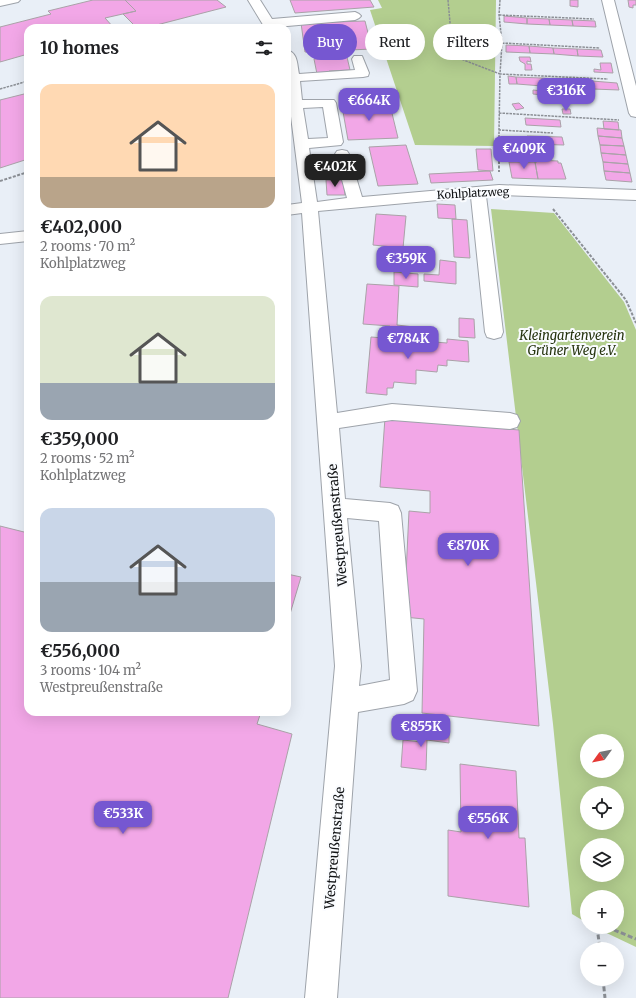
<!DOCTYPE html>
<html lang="en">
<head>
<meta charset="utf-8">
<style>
	body { margin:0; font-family:Merriweather,serif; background:#f6f6f6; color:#202124; height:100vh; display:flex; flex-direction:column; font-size:15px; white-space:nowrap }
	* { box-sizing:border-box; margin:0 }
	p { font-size:13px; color:#757577 }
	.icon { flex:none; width:22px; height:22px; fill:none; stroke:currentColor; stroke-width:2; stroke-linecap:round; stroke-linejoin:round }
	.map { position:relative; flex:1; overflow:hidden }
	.side { position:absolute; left:24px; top:24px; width:267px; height:692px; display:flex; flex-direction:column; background:#fff; border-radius:12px; box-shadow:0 4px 16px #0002 }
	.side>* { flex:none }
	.banner { position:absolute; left:303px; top:24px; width:273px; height:36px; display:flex; gap:8px }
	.needle { width:26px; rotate:237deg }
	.fabs { position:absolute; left:580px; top:734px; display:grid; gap:8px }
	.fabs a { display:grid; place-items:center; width:44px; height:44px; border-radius:50%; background:#fff; box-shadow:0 4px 16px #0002; font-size:20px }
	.price { position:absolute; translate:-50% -34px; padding:0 9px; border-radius:8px; background:#7657d1; color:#fff; font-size:13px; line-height:26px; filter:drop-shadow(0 1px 2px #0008) }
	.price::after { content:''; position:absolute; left:50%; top:24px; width:12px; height:9px; margin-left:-6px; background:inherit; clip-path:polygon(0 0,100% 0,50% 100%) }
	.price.current { background:#222; color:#fff }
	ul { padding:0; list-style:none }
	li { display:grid; align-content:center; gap:8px; height:212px; padding:0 16px }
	li span { display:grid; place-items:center; height:124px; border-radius:12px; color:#555 }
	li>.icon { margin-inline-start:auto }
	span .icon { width:72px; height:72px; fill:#fffc; stroke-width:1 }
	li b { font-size:17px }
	h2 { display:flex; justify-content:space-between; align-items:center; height:48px; padding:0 16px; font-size:17px }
	.tag { padding:0 14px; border-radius:18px; background:#fff; box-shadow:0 4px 16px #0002; font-size:14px; line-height:36px }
	.tag.current { background:#7657d1; color:#fff }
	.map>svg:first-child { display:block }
	.green { fill:#b3ce8f; fill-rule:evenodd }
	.building { fill:#f2a7e7; stroke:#aaa2a8 }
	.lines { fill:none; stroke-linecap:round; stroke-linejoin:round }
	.minor-casing { stroke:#9ea3aa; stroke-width:2 }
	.path-far2 { stroke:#8b8f95; stroke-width:1.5; stroke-dasharray:2.5 1; stroke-linecap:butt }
	.path-far1 { stroke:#8b8f95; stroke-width:2; stroke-dasharray:3 1.5; stroke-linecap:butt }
	.path { stroke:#8b8f95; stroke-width:3; stroke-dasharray:5 2.5; stroke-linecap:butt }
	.minor { fill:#fff; fill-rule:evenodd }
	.labels { text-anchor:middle; stroke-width:4; stroke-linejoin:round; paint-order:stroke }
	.far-street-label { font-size:11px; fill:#111315; stroke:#fafcff }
	.park-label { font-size:13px; font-style:italic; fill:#26340f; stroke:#fafcff }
	.street-label { font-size:13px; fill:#111315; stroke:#fafcff }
</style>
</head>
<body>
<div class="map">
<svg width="636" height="998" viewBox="0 0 636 998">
	<rect width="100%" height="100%" fill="#e9eff7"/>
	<path class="green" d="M378 0H496L494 146 415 145 370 10 382 8Z
		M491 209 554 213 624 302 636 330V947L594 927H617V897H587V923L572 914 553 724ZM587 741H617V771H587ZM587 793H617V823H587ZM587 845H617V875H587Z"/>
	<path class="building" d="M93 0H125L136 11 105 18 114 28H28V54L0 62V27L51 14 48 11Z
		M125 0H217L226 7 145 28H137L123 14 136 11Z
		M290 0H370L374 7 295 13Z
		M570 0H578V7L570 6Z
		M628 0H636V5H633V8L629 7Z
		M504 16 527 18V24L504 22Z
		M527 18 549 19 550 25 527 24Z
		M549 19 572 20 573 26 550 25Z
		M572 20 595 21 596 27 573 26Z
		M365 21 372 49 305 52 301 23Z
		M506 45 529 46 530 53 506 52Z
		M529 46 553 48 554 54 530 53Z
		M553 48 577 49 578 56 554 54Z
		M577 49 601 50 603 57 578 56Z
		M347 57 350 70 329 71V73L317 74 314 59Z
		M519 57H530L531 62 527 61V64H531L532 70H525V64L520 61Z
		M600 63H611L613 73 594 72V69L601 70Z
		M508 76 516 77 517 84H509Z
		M516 77 542 78V86L517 84Z
		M542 78 567 80V87L542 86Z
		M567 80 592 81 593 89 567 87Z
		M592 81 617 83 619 90 593 89Z
		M533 90 543 91V95L533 94Z
		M28 93V159L0 168V100Z
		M519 103 524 108 516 110 512 104Z
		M390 105 398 138 348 140 342 106Z
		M562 109H570L571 114H563Z
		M525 118 560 120 561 127 526 125Z
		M603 121 618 122 619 130 604 129Z
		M597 128 621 130 622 138 598 136Z
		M527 136 562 137 564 145 528 144Z
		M598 136 622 138 624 146 600 145Z
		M406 145 418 184 378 186 369 147Z
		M600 145 624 146 626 155 601 153Z
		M476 149H491L493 171 478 170Z
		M601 153 626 155 628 164 603 162Z
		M536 160 558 161V163H561L566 179H538L535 162H537Z
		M509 162H535L538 179 512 178Z
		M603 162 628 164 630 173 604 171Z
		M490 171 493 180 431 183 429 174Z
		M604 171 630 173 632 182 606 180Z
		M326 180H343L345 195H327Z
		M437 204 455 205 456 219 438 218Z
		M376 214 406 216 403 248 373 245Z
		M452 219 467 220 470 258 454 257Z
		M396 252 415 254 414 264 395 262Z
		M420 257H430V263L420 262Z
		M440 260 456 262V284L424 281V274L439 275Z
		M394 272 418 274V287L394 285Z
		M367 284 399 286 397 325 414 327V334L390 332V326L363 324Z
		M459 318 474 319 475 338 459 337Z
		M371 337 447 343V339L468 341 469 362 447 360V366L438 365 437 372 416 370V384L394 382 393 388H387V395L366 393Z
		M385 418 519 430 539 726 422 713 424 619 404 617 409 511 430 513V491L380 487Z
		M0 526 28 533V712H261L257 724 292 734 228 998H0Z
		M287 574 301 577 287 624Z
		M421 727 449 730V743L427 740 426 770 401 767 403 740 421 742Z
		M460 764 516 771 519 838H525L529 907 448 896V830L461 832Z"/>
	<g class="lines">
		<defs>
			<path id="minor" d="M0 0H20L18 2 0 6Z
				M248 0H260L272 19 355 12 359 14 361 16 359 18 355 20 265 28Z
				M602 0H614L636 86V117L631 116 629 113Z
				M287 50C298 53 297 64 299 74L355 70 352 59 354 56H362L369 73 368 76 363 77 300 81 302 100H334L336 103 343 142 341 145 309 148 317 202 347 198 335 154 337 151 342 150 347 151 349 154 362 197 499 185 636 190V200L499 195 486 196 503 332 501 337 494 339 487 337 485 332 471 197 318 211 337 413 392 404 510 413 517 415 520 421 517 427 510 429 392 420 339 428 345 499 390 503 398 506 401 513 417 691 413 700 404 704 358 712 337 998H305L335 666 302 213 287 215V205L302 203 287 85ZM323 107 328 138 308 139 303 108ZM347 518 379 521 390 680 359 686 361 666Z
				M28 231V241L0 244V234Z"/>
		</defs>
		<use href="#minor" class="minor-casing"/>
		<path class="path-far2" d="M448 0 452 45 461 59 500 74 499 130
			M500 0 499 15 502 43 500 74 608 79
			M499 15 594 19
			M502 43 600 48
			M0 89 28 81
			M499 113 619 120
			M499 162V130L553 133"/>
		<path class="path-far1" d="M499 161V172
			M0 181 28 172
			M553 209 626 300 636 323"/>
		<path class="path" d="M597 927 600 949
			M607 927 636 939
			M603 979 605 998"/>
		<use href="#minor" class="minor"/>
	</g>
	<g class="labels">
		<g class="far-street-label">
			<text transform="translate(473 193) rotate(-3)" y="4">Kohlplatzweg</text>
		</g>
		<g class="park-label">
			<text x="572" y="340">Kleingartenverein<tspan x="572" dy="15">Grüner Weg e.V.</tspan></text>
		</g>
		<g class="street-label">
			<text transform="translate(337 525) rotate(-95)" y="5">Westpreußenstraße</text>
			<text transform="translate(334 848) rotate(-85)" y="5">Westpreußenstraße</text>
		</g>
	</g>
</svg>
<div class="fabs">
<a><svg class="needle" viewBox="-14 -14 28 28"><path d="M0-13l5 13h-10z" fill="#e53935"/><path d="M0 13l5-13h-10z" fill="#757577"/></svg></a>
<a><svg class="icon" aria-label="locate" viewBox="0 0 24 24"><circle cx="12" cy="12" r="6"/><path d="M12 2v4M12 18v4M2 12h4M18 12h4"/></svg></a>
<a><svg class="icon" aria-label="layers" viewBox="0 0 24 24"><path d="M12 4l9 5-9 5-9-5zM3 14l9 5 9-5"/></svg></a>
<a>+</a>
<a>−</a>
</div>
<b class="price" style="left:566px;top:112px">€316K</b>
<b class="price" style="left:369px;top:122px">€664K</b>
<b class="price" style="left:524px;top:170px">€409K</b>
<b class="price current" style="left:335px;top:188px">€402K</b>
<b class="price" style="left:406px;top:280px">€359K</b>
<b class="price" style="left:408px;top:360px">€784K</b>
<b class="price" style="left:468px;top:567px">€870K</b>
<b class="price" style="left:421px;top:748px">€855K</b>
<b class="price" style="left:123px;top:835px">€533K</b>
<b class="price" style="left:488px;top:840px">€556K</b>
<div class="banner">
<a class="tag current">Buy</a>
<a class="tag">Rent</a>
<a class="tag">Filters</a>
</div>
<section class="side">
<h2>10 homes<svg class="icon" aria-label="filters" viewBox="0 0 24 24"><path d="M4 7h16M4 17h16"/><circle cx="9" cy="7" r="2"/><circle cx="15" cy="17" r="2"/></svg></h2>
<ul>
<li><span style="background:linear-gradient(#ffd9b3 75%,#b9a48a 0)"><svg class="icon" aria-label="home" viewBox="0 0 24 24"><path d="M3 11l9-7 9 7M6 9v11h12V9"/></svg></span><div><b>€402,000</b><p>2 rooms · 70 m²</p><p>Kohlplatzweg</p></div></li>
<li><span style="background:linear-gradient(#dfe7d0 70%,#9aa5b1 0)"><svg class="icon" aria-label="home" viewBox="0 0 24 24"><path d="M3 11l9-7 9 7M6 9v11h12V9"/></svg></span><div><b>€359,000</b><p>2 rooms · 52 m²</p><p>Kohlplatzweg</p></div></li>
<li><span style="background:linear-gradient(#c9d6e8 60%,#9aa5b1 0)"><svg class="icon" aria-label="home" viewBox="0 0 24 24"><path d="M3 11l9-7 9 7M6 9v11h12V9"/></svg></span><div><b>€556,000</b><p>3 rooms · 104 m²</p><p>Westpreußenstraße</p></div></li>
</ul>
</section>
</div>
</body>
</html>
